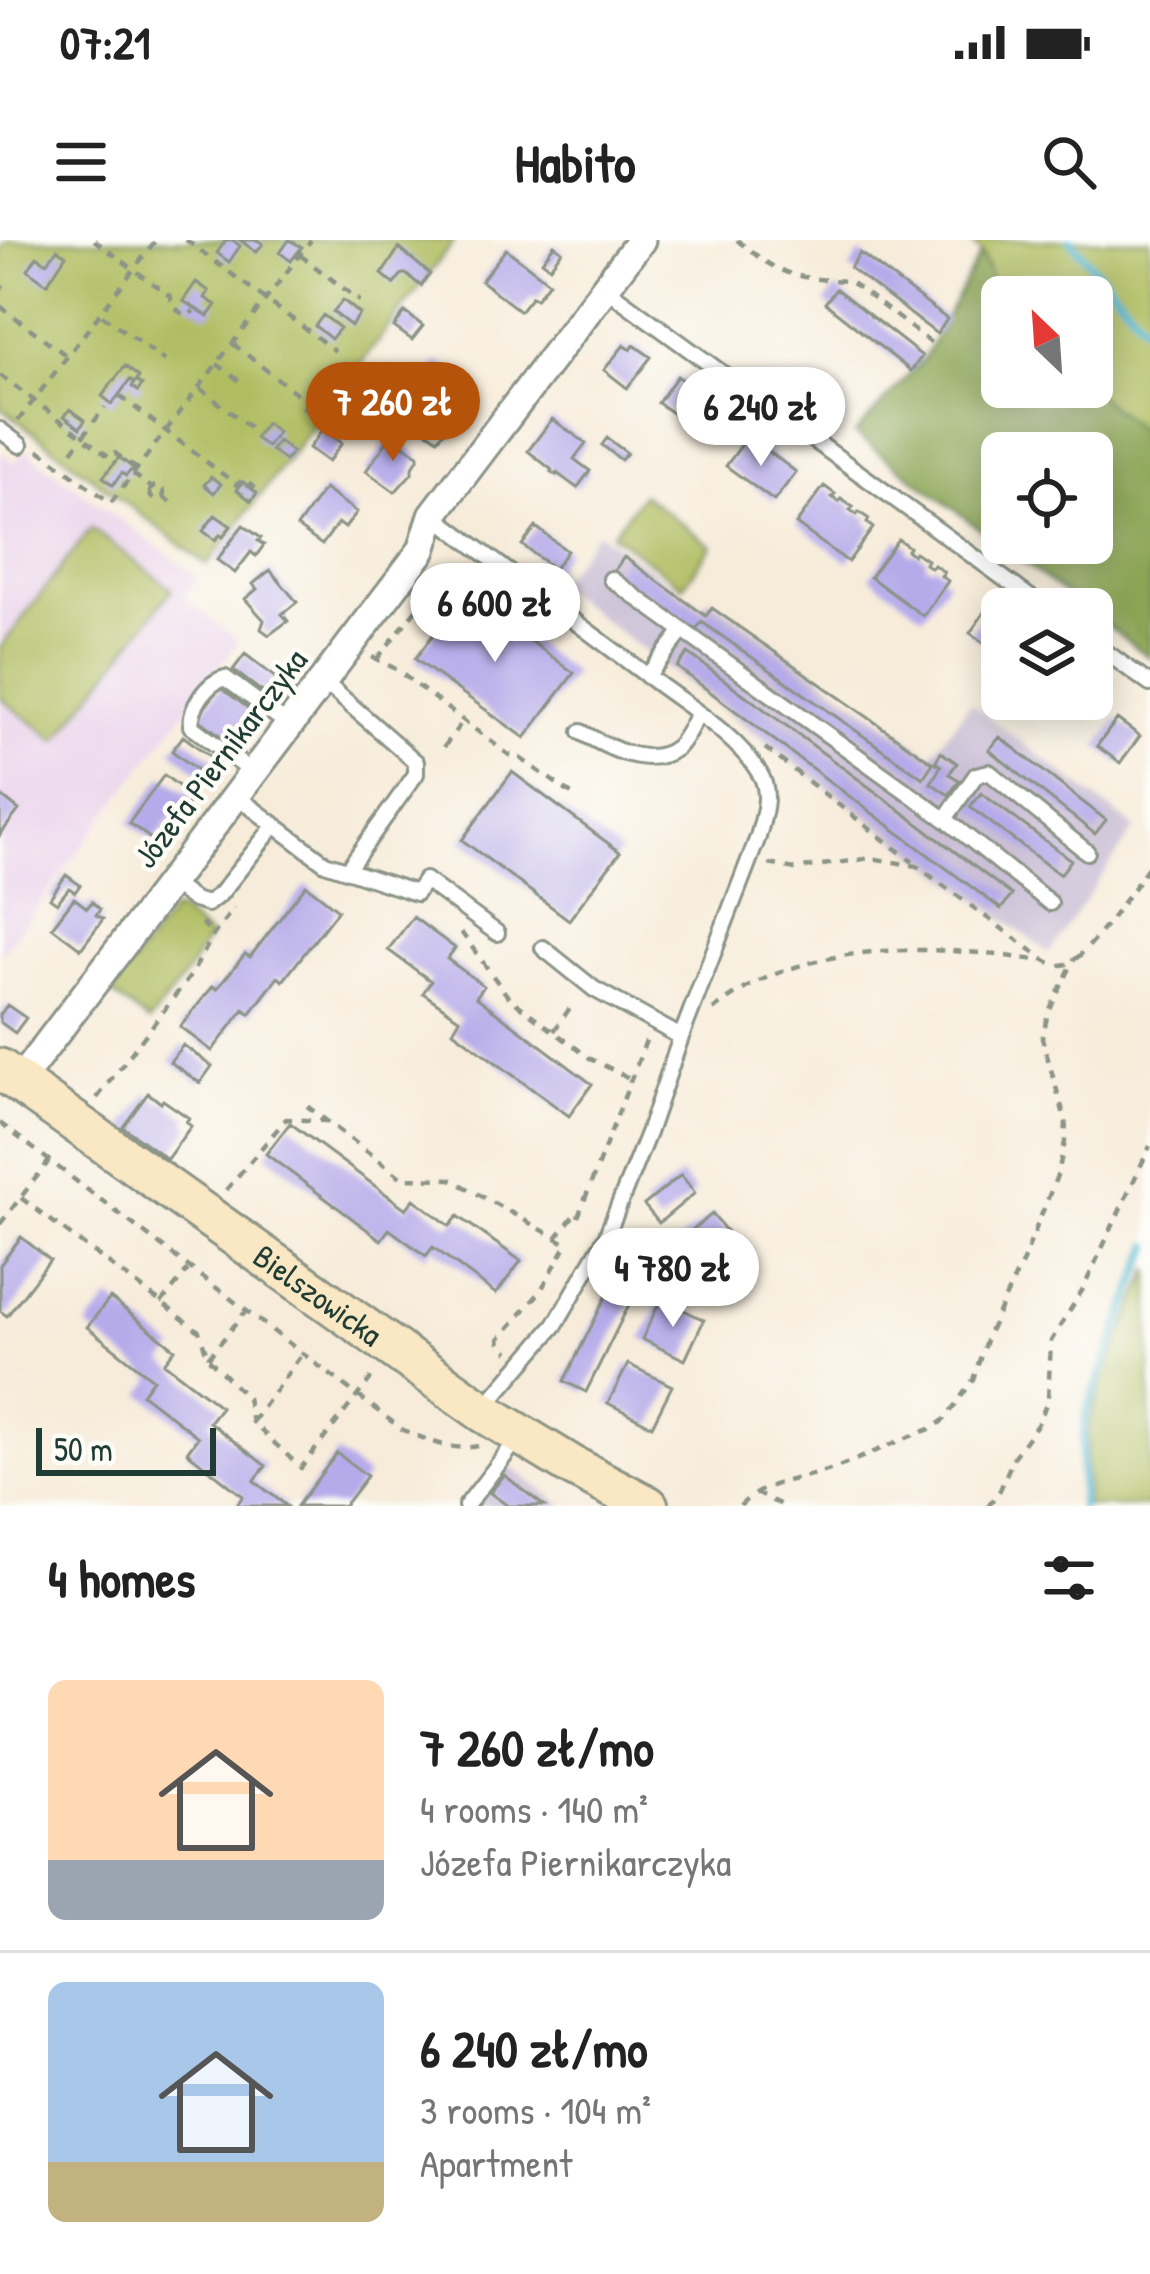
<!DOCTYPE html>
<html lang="en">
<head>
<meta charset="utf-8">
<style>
	body { margin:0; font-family:"Patrick Hand",sans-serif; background:#f2f2f2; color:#222; height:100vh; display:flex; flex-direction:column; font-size:45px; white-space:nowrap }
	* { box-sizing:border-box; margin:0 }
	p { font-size:39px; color:#767676 }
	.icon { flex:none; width:66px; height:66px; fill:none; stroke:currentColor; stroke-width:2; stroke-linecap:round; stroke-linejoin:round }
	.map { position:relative; height:1266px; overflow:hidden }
	.drawer { display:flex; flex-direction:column; background:#fff; flex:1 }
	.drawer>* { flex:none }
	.needle { width:78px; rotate:335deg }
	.buttons { position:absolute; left:981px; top:36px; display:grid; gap:24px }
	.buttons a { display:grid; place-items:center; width:132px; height:132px; border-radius:18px; background:#fff; box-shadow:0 6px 30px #0003; font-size:60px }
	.scale { position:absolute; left:36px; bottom:30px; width:180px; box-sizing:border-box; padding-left:12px; border:6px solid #1f3d34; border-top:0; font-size:33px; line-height:42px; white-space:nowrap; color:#1f3d34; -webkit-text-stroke:9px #fdfcf7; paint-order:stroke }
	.price { position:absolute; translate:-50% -102px; padding:0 27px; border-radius:42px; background:#fff; color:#222; font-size:39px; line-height:78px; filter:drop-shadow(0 3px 6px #0008) }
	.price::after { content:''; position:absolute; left:50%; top:72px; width:36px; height:27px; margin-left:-18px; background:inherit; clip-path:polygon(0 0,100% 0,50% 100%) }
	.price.active { background:#b45309; color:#fff }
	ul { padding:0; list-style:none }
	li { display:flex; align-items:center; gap:36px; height:300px; padding:0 48px }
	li+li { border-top:3px solid #e0e0e0 }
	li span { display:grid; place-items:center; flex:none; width:336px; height:240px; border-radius:18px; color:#555 }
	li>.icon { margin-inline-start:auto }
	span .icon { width:144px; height:144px; fill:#fffc; stroke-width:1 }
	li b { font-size:51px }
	h2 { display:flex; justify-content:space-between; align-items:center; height:144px; padding:0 48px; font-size:51px }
	.status { display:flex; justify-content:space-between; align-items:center; height:84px; padding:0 60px; background:#fff; direction:ltr }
	.status svg { height:33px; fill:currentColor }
	header { display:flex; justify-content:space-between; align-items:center; height:156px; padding:0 48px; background:#fff; font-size:54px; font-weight:700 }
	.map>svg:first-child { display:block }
	.built { fill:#ead1ec }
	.industrial { fill:#cabfd6 }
	.green { fill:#afbc5e; stroke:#677c49; stroke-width:3 }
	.forest { fill:#8ba455; stroke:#557044; stroke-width:3; fill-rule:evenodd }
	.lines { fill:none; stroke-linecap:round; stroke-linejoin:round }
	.stream { stroke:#52b8d0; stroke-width:8 }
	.building { fill:#b6abea }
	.lane-casing { stroke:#8b9487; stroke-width:20 }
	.street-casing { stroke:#8b9487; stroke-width:33 }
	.secondary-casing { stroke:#8b9487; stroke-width:45 }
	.path { stroke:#8b9487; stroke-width:4.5; stroke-dasharray:9 9; stroke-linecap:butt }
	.lane { stroke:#fff; stroke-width:14 }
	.street { stroke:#fff; stroke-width:27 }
	.secondary { stroke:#fae7c3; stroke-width:39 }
	.labels { text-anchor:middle; stroke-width:9; stroke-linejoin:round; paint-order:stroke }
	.street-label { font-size:33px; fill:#1f3d34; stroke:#fdfcf7 }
</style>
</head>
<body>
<div class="status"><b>07:21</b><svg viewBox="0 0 49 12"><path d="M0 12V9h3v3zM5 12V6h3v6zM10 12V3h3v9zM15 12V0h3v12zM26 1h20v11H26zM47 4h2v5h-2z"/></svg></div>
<header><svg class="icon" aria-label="menu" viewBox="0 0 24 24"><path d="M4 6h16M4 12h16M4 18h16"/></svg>Habito<svg class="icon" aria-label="search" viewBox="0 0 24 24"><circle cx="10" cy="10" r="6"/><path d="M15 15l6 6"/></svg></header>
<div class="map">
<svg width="1150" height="1266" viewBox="0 0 1150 1266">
	<rect width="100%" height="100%" fill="#fdfcf7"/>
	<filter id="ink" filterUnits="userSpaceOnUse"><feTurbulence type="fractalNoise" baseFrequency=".00833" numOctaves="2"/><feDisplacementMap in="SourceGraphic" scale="24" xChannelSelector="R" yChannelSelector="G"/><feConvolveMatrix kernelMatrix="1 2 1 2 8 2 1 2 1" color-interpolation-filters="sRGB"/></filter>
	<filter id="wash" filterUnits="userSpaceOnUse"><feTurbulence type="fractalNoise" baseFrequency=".004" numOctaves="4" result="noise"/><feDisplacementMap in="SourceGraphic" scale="48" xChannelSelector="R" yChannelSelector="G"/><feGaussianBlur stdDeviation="2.7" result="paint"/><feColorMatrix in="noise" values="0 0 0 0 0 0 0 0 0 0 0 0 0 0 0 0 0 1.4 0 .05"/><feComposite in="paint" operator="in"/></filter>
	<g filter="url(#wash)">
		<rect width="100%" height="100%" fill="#f7ecda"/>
		<path class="built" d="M25 210 198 337 184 357 238 401 0 715V212L15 223Z"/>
		<path class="industrial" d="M597 292 702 366 710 358 931 515 970 463 1135 588 1049 713 556 345Z
			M508 1225 564 1266H476Z"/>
		<path class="green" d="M8 0H455L207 325 0 167V10Z
			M967 0H1150V267L1145 260 1140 190 1087 147H1092V57H1002V64L982 13Z
			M642 254 712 306 683 346 612 294Z
			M91 288 172 349 57 501 0 458V408Z
			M172 671H178L209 696 185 736 149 782 111 753Z
			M1150 1029V1266H1086V1221L1090 1180 1102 1142Z"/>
		<path class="forest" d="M981 13 1002 64 994 110 1002 113V147H1087L1140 190 1145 260 1150 267V418L1092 374V369H1085L855 194 924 118ZM1002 213H1092V303H1002Z"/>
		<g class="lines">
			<path class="stream" d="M1070 0 1150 92
				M1081 1266V1224L1085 1176 1150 1006"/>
		</g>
		<g id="blocks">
			<path class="building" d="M226 0H233L240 6 229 22 217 13Z
				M240 0H258L263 4 256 12Z
				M289 0 302 7 291 21 280 13Z
				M554 5 562 11 550 27 542 21Z
				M399 8 430 34 421 46 406 34H402L394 44 382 34Z
				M57 9 66 15 47 44 28 30 37 16 47 23Z
				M506 9 549 42 536 59 532 56 520 71 481 41Z
				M860 13 947 79 937 94 850 28Z
				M196 42 209 51 205 58 216 65 208 76 183 61Z
				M836 49 922 116 911 131 825 63Z
				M343 60 360 74 351 86 333 72Z
				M405 72 423 86 412 100 394 87Z
				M323 75 340 88 331 99 315 86Z
				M624 105 631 110 634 105 651 117 627 148 604 130Z
				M438 122 466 143 446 169 435 161 431 167 414 155Z
				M125 126 139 137 136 141 142 145 138 151 132 147 134 143 130 140 112 164 102 156Z
				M677 136 711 161 692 187 658 163Z
				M312 157 328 169 320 180 303 168Z
				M70 169 85 180 80 188 64 176Z
				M552 179 586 203 574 219 590 231 577 248 557 233 556 235 551 232 552 230 528 211Z
				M266 183 278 192 267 207 255 198Z
				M436 183 445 190 438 199 428 192Z
				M323 189 342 203 328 222 309 208Z
				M391 196 418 215V219L412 228V233L395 252 366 231Z
				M748 196 796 232 774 261 726 226Z
				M607 198 627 213 621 220 602 205Z
				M278 201 292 212 285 221 271 210Z
				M119 217 133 228 126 236 122 233 113 245 103 237Z
				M211 237 221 244 214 253 204 245Z
				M243 242 257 253 251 261 237 250Z
				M824 246 835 254 832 257 839 262 841 259 853 267 850 270 857 275 859 272 869 279 867 283 873 288 848 322 796 284Z
				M324 249 357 272 345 288 338 283 322 305 297 287Z
				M215 275 231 286 223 297 220 295 215 300 203 291Z
				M243 285 261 298 258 301 264 305 256 316 251 312 235 333 217 320Z
				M536 287 567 311 554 329 522 305Z
				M898 299 909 307 907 310 913 315 915 312 927 320 925 324 931 328 934 325 944 332 941 336 948 341 923 376 870 337Z
				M624 317 706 376 712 368 933 523 923 538 702 382 695 391 614 331Z
				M270 330 297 362 282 374 288 381 269 395 261 389 264 380 245 359 257 349 253 344Z
				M465 352 574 433 525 498 415 419Z
				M989 366 1002 375V416L970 393Z
				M688 413 896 567 1012 655 1001 669 794 515 677 427Z
				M245 414 281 442 269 457 233 430Z
				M220 447 256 474 233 505 197 478Z
				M1117 479 1140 496 1120 523 1097 506Z
				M183 496 219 523 208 538 172 511Z
				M1000 497 1106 580 1095 594 989 510Z
				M941 512 957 523 949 534 959 540 949 555 931 543 941 526 935 522Z
				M512 532 620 612 569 680 462 600Z
				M164 535 193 557 178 577 174 574 154 601 129 583Z
				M981 553 1071 620 1060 635 970 567Z
				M0 555 19 570 0 595Z
				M66 635 80 645 75 652 69 648 57 663 50 658Z
				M306 645 338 670 283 741 278 737 250 774 244 769 212 811 180 787 213 746 217 749 245 714 250 717Z
				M74 658 87 668 92 662 100 669 96 675 103 679 81 709 52 687Z
				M413 677 455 708 447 719 484 746 476 757 592 844 569 876 453 791 460 779 423 753 431 741 388 710Z
				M7 765 26 778 15 793 0 782V775Z
				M183 805 212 826 200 843 170 822Z
				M148 853 161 863 163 860 189 878 186 882 191 886 167 919 123 887Z
				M290 883 406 969 414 959 450 986 458 976 521 1021 496 1054 433 1007 426 1016 389 989 381 1000 266 914Z
				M681 935 695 953 659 983 644 965Z
				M712 974 742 1010 705 1040 675 1004Z
				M21 997 50 1020 7 1076 0 1071V1025Z
				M629 1011 650 1022 586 1152 564 1141Z
				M110 1058 175 1109 164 1123 221 1167 209 1182 266 1226 254 1241 287 1266H236L243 1256 187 1212 198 1197 142 1154 153 1139 87 1087Z
				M661 1059 704 1080 685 1120 642 1099Z
				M628 1124 672 1146 652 1186 608 1163Z
				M337 1213 367 1236 344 1266H297Z
				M504 1235 544 1266H508L490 1253Z"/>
		</g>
	</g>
	<g filter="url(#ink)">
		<use href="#blocks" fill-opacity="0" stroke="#8b9487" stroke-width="3"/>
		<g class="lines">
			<defs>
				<path id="lane" d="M605 48 1046 369
					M0 190 20 205
					M433 275C505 329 577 383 649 437 684 464 737 495 760 534 772 554 763 577 758 597L681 797 648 893 606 997 555 1085 484 1168
					M611 339 945 579 1050 663
					M1092 402 1150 444
					M647 436 682 392
					M323 441 416 522V534L347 630
					M581 492C605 506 648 530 676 508 685 501 692 484 698 474
					M252 532 191 486C191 467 206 443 225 438L289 485
					M235 555 325 623 416 653 425 640 497 693
					M945 579 976 535 989 532 1087 612
					M170 643 194 660 207 664 220 654 274 586
					M543 708 594 749 681 797
					M466 1266 520 1196"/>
				<path id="street" d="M18 843 422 310 433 275 641 0"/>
				<g id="secondary">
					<path id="s1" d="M0 829 482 1171 572 1226 648 1266"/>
				</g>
			</defs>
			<use href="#lane" class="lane-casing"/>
			<use href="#street" class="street-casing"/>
			<use href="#secondary" class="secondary-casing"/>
			<path class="path" d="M94 0 170 56C174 66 177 72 187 76L194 71
				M186 0 335 111
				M737 0C780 36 793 38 847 41L855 45 931 103
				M300 15 360 61
				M0 50 3 45
				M0 66 67 116
				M102 75 165 121
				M233 104 306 161
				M217 124 245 145
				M0 135 111 218 115 213 137 229
				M200 148 257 193
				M120 156 237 245 243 239 260 252
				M18 181 156 0
				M39 210 111 263 311 0
				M72 211 105 167
				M133 234 152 248
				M150 253a7 7 0 1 1 14 0a7 7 0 1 1-14 0Z
				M163 257 173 264
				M372 417 394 428 509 515 520 518 573 555
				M377 419 433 348
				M444 507 462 482
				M765 508 913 622
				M769 624 795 629 871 618 917 626 1031 710C1041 718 1053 728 1067 724 1089 716 1135 645 1150 624
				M201 683 214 694
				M461 692 509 758 591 819 631 839
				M713 770C805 698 932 704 1042 721
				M554 791 574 762
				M97 858 191 735 214 694 234 668
				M307 866 402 938 451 939 567 1004 540 1052 499 1099 500 1103 509 1112
				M0 883 403 1190C428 1200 451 1212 478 1206
				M226 950 286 879 326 881
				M21 958 199 1091 208 1118 247 1158 252 1182 301 1228 376 1132
				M578 977 647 798
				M0 984 49 921
				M556 998 574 975
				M161 1063 188 1030
				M208 1118 246 1071
				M252 1182 302 1114
				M755 1253 784 1266
				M740 1266C766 1239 803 1240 836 1228 869 1215 900 1199 933 1188L945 1179 973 1140 988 1094 1023 1021 1058 933 1065 902 1066 882 1042 798 1048 773 1075 718
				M988 1266 1000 1250 1014 1216 1039 1182 1048 1159 1051 1101 1083 1049 1150 906"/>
			<use href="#lane" class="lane"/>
			<use href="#street" class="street"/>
			<use href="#secondary" class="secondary"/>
		</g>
	</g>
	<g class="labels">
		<g class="street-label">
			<text transform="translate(220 518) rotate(-53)" y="12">Józefa Piernikarczyka</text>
			<text dy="12" stroke="none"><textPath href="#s1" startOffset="390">Bielszowicka</textPath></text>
		</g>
	</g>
</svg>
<div class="buttons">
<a><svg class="needle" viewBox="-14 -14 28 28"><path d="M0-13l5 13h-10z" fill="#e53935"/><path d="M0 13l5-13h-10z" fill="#767676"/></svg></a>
<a><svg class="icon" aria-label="locate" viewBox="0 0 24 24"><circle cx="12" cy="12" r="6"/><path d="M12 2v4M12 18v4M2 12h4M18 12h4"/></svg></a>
<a><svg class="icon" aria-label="layers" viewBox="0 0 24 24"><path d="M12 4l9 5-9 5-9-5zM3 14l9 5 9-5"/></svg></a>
</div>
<div class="scale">50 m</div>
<b class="price active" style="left:393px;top:224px">7 260 zł</b>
<b class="price" style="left:761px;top:229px">6 240 zł</b>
<b class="price" style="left:495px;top:425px">6 600 zł</b>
<b class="price" style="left:673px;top:1090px">4 780 zł</b>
</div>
<section class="drawer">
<h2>4 homes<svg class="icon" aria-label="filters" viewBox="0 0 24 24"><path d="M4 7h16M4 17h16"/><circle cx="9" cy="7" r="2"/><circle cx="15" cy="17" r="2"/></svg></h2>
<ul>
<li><span style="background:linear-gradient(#ffd9b3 75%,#9aa5b1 0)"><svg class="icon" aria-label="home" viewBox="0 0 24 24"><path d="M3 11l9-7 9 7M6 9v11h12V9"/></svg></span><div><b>7 260 zł/mo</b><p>4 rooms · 140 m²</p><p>Józefa Piernikarczyka</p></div></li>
<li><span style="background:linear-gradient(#a9c7e8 75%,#c2b280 0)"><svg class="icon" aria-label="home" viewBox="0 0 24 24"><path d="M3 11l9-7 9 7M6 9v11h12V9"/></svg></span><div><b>6 240 zł/mo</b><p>3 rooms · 104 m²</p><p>Apartment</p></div></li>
</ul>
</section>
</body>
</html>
